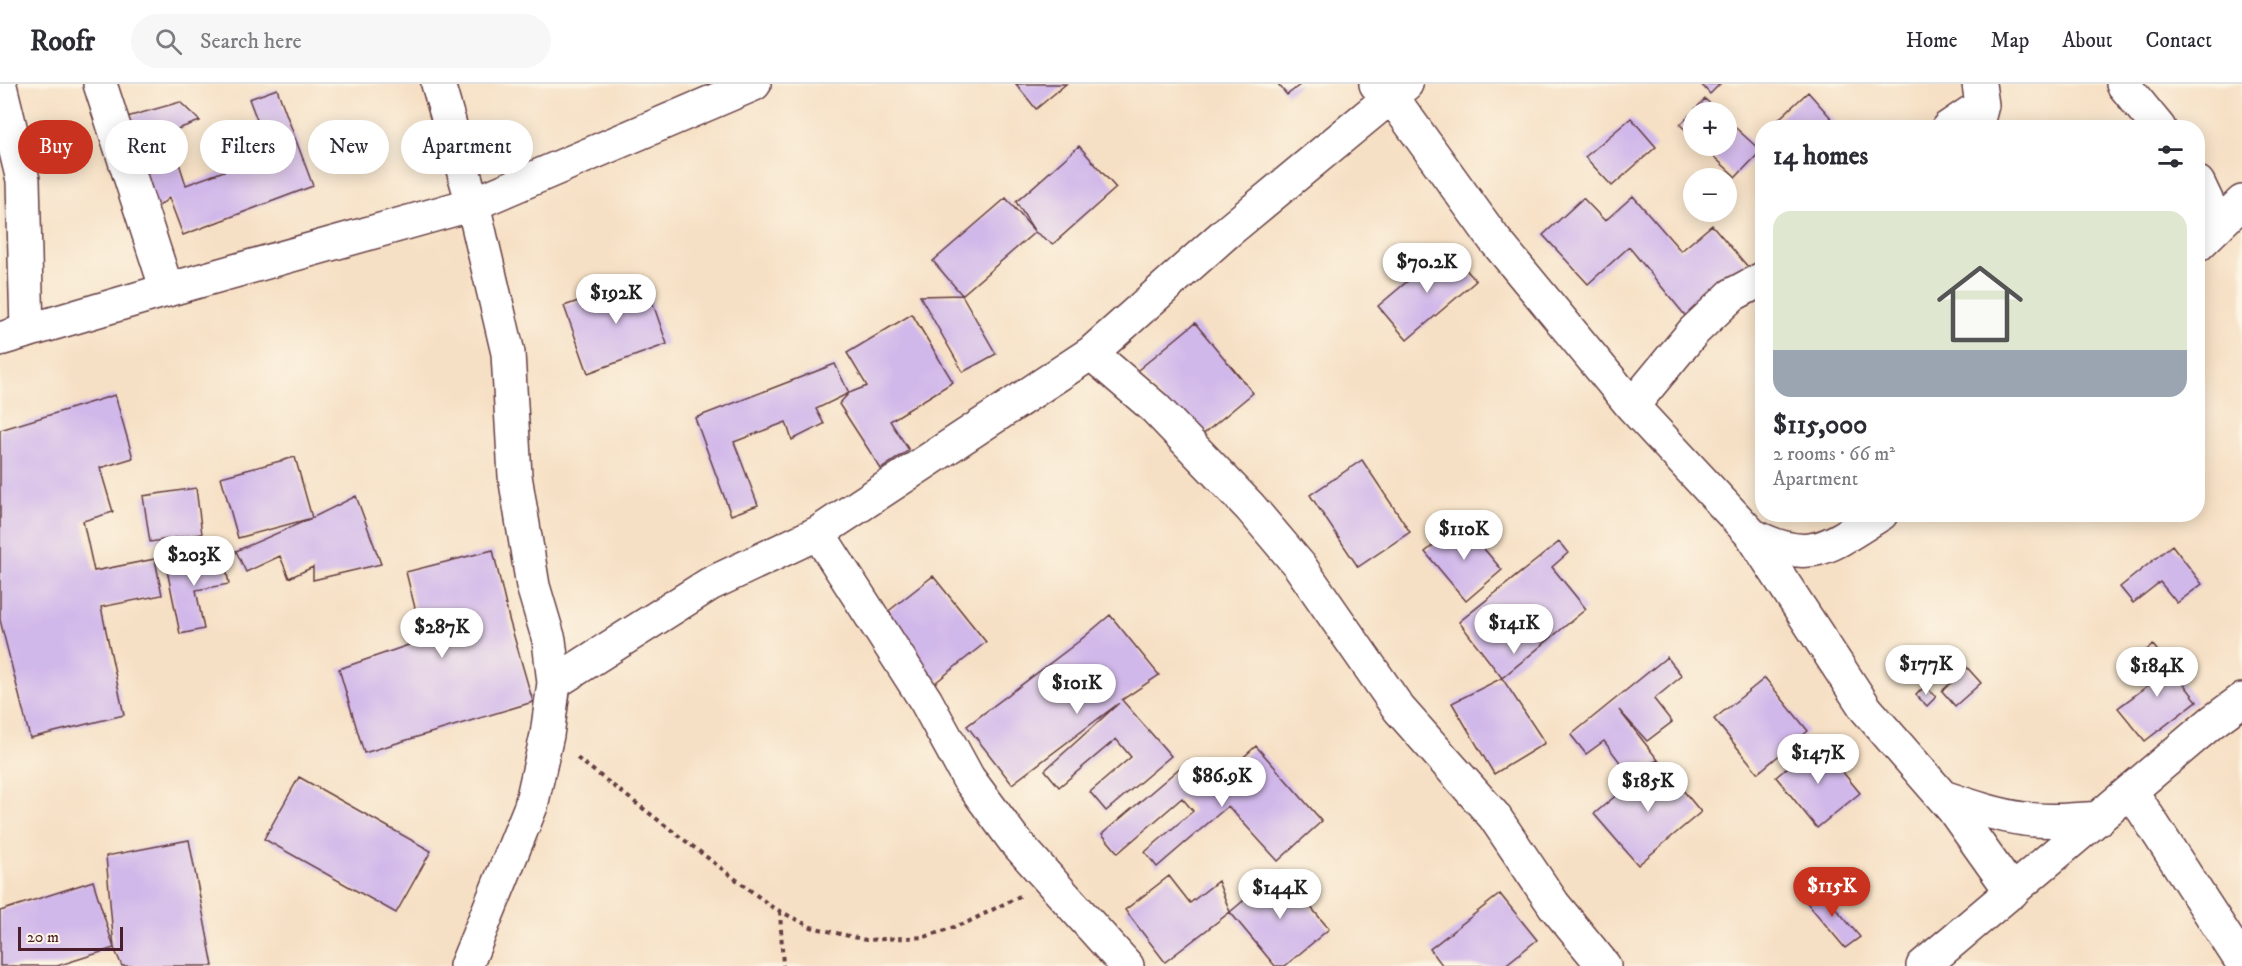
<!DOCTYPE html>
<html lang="en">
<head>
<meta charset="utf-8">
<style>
	body { margin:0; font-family:"IM FELL DW Pica",serif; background:#f7f7f7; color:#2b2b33; height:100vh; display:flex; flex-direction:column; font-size:22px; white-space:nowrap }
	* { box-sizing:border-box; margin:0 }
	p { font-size:20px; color:#7c7c81 }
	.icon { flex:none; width:33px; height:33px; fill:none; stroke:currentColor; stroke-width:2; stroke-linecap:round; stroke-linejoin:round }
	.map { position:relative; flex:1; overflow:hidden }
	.sheet { position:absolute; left:1755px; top:36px; width:450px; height:402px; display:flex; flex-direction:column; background:#fff; border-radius:24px; box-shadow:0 3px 15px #0003 }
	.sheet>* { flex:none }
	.banner { position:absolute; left:18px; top:36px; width:570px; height:54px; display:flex; gap:12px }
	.fabs { position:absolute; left:1683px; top:18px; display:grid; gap:12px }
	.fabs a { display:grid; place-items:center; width:54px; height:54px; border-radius:50%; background:#fff; box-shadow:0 3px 15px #0003; font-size:30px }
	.scale { position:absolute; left:18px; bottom:15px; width:105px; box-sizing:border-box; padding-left:6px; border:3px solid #4a1f2b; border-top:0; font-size:16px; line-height:21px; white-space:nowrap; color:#4a1f2b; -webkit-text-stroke:4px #fcf5e5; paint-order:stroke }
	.price { position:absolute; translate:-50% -51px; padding:0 14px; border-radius:21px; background:#fff; color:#222; font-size:20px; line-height:39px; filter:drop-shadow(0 2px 3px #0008) }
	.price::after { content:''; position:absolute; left:50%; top:36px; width:18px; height:14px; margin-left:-9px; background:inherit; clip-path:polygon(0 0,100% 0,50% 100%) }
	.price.active { background:#c8321e; color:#fff }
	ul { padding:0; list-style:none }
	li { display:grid; align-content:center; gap:12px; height:318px; padding:0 18px }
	li span { display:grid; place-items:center; height:186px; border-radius:18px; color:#555 }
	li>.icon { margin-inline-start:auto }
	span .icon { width:108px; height:108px; fill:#fffc; stroke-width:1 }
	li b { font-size:26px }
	h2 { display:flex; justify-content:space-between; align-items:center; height:72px; padding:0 18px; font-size:26px }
	.tag { padding:0 21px; border-radius:27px; background:#fff; box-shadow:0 3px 15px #0003; font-size:21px; line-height:54px }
	.tag.active { background:#c8321e; color:#fff }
	header { display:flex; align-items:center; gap:36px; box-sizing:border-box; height:84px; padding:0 30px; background:#fff; border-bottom:2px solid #e1e1e2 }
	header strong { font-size:28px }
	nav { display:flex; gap:33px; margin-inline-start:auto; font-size:21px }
	.search { width:420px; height:54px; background:#f7f7f7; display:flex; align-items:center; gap:15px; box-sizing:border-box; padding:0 21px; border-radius:33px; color:#7c7c81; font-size:22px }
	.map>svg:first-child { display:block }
	.building { fill:#d1b8ea }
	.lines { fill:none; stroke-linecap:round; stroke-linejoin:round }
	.street-casing { stroke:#643c42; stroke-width:36 }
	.secondary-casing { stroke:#643c42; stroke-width:36 }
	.path { stroke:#643c42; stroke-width:4; stroke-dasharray:4.5 4.5; stroke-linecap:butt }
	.street { stroke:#fff; stroke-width:33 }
	.secondary { stroke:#fff; stroke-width:33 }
</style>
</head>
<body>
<header>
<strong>Roofr</strong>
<div class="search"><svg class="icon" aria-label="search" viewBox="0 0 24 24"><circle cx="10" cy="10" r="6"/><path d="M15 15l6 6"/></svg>Search here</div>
<nav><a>Home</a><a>Map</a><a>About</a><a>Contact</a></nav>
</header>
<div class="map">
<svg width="2242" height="882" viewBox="0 0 2242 882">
	<rect width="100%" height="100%" fill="#fcf5e5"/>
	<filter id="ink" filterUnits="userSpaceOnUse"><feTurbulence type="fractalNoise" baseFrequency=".0167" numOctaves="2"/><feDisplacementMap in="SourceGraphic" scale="12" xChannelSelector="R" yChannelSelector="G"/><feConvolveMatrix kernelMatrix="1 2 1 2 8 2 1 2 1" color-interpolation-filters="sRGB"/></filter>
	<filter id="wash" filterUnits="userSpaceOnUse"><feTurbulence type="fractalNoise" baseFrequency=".008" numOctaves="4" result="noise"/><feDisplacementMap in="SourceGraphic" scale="24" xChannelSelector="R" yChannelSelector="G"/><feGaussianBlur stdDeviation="1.35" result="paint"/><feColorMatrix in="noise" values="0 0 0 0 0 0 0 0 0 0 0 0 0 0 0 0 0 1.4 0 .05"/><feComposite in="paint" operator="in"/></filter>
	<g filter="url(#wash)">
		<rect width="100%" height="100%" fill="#f6e0c5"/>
		<g id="blocks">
			<path class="building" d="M1016 0H1066L1036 25Z
				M1278 0H1301L1287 11Z
				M1701 0H1720L1710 10Z
				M277 5 313 102 183 151 169 114 153 127 127 33 180 18 200 37 169 48 186 101 270 70 249 15Z
				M1808 8 1840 44H1769Z
				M1705 15 1719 28H1694V53L1680 41Z
				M1631 34 1656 63 1612 102 1585 73Z
				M1726 35 1761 67 1736 93 1702 62H1726Z
				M1079 62 1116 104 1053 160 1035 148 1016 118Z
				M1633 112 1681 167 1712 141 1748 183 1688 235 1629 163 1588 200 1543 151 1583 114 1605 137Z
				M1006 114 1035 148 962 211 933 177Z
				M1447 164 1476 197 1407 256 1378 222Z
				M644 194 667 260 588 289 564 222Z
				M962 211 996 270 963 288 920 212Z
				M912 230 953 298 890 337 909 366 881 385 839 320 849 309 816 325 824 340 792 356 786 338 734 358 758 421 731 431 695 334 835 280 849 309 867 302 847 269Z
				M1195 239 1253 309 1195 357 1138 286Z
				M115 311 133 374 100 384 113 428 83 437 94 487 155 475 162 511 101 523 124 631 30 654 0 536V346Z
				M295 373 312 434 356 412 381 480 313 496V483L289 494 280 472 246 488 236 467 312 434 238 454 221 393Z
				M1362 376 1410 448 1358 483 1310 411Z
				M196 404 202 450 150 458 143 412Z
				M1461 438 1502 486 1466 517 1425 468Z
				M1559 458 1568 469 1552 483 1586 525 1502 594 1545 659 1494 690 1452 619 1502 594 1459 538Z
				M2172 461 2202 500 2177 519 2160 498 2133 519 2120 503Z
				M493 466 509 535 533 618 364 669 339 585 423 556 406 488Z
				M223 469 229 500 196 506 204 545 180 550 166 481Z
				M933 492 986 558 930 603 876 537Z
				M1110 531 1159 591 1122 616 1171 672 1106 727 1090 708 1131 673 1116 655 1059 703 1045 686 1119 619 1012 700 967 642 1078 558Z
				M2153 561 2197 617 2145 657 2118 624 2158 594 2140 571Z
				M1954 569 1981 599 1955 622 1942 607 1953 597 1939 582Z
				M1667 573 1682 592 1654 615 1672 638 1647 657 1619 626 1658 676 1628 689 1604 657 1586 670 1571 651Z
				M1765 594 1808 647 1758 689 1714 635Z
				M1925 602 1936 613 1927 622 1916 611Z
				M1818 658 1860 709 1817 744 1776 693Z
				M1256 662 1322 737 1278 777 1228 722 1157 783 1145 768 1193 727 1182 714 1118 769 1102 750 1189 676 1211 702Z
				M1658 676 1701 728 1638 781 1594 730Z
				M299 693 431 767 396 829 264 755Z
				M189 756 213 882H122L114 864 106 772Z
				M1280 786 1329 845 1285 882H1275L1230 828Z
				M1169 792 1190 819 1218 797 1230 828 1165 878 1125 826Z
				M93 797 114 864 57 882H0V827Z
				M1818 803 1860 853 1845 864 1803 814Z
				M1500 810 1537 856 1504 882H1443L1430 865Z"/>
		</g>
	</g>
	<g filter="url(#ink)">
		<use href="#blocks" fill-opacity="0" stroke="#643c42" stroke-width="1.5"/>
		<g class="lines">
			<defs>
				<path id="street" d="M100 0 167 206
					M438 0 473 120 508 269 515 392 533 502 549 556 554 599 547 651 531 722 466 882
					M1376 0 1391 12 1494 155 1632 322 1752 451C1812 482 1829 462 1881 430
					M2123 0 2159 44
					M0 2 23 96 27 247
					M1948 44 1982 21
					M1976 44 1982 21 1979 0
					M2198 99 2218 141
					M2198 161 2242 118
					M1091 269 1155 324 1250 423 1299 481 1399 625 1494 732 1554 821 1604 882
					M1632 322 1694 247 1732 211 1762 195
					M818 449 926 617 968 694 1014 756 1127 882
					M1752 451 1866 625 1953 725 2012 808
					M554 599 710 500 818 449 1091 269 1226 149 1406 0
					M2131 707 2242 878
					M1943 713C1970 722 1996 731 2024 735 2049 738 2074 736 2099 734
					M1923 882 2212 638 2242 616"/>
				<path id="secondary" d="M0 255 167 206 473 120 754 0"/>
			</defs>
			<use href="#street" class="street-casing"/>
			<use href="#secondary" class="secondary-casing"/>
			<path class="path" d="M577 674 772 823 811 843 866 856 925 853 968 838 1020 812
				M780 827 783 882"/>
			<use href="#street" class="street"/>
			<use href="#secondary" class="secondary"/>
		</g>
	</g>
</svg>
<div class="fabs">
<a>+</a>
<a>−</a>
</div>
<div class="scale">20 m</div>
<b class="price" style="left:1427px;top:210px">$70.2K</b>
<b class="price" style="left:616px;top:241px">$192K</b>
<b class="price" style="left:1464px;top:477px">$110K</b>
<b class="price" style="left:194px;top:503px">$203K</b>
<b class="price" style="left:1514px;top:571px">$141K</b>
<b class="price" style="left:442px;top:575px">$287K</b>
<b class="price" style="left:1926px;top:612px">$177K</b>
<b class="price" style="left:2157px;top:614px">$184K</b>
<b class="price" style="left:1077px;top:631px">$101K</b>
<b class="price" style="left:1818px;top:701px">$147K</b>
<b class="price" style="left:1222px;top:724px">$86.9K</b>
<b class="price" style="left:1648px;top:729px">$185K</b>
<b class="price active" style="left:1832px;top:834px">$115K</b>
<b class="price" style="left:1280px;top:836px">$144K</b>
<div class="banner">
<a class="tag active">Buy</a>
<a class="tag">Rent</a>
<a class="tag">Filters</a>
<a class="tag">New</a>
<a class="tag">Apartment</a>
</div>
<section class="sheet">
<h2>14 homes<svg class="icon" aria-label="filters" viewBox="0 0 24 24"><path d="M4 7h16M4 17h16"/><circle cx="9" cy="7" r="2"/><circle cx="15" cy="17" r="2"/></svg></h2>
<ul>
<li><span style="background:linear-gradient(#dfe7d0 75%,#9aa5b1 0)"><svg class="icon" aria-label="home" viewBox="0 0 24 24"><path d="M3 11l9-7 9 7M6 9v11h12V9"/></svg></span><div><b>$115,000</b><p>2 rooms · 66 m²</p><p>Apartment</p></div></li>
</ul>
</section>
</div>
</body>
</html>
